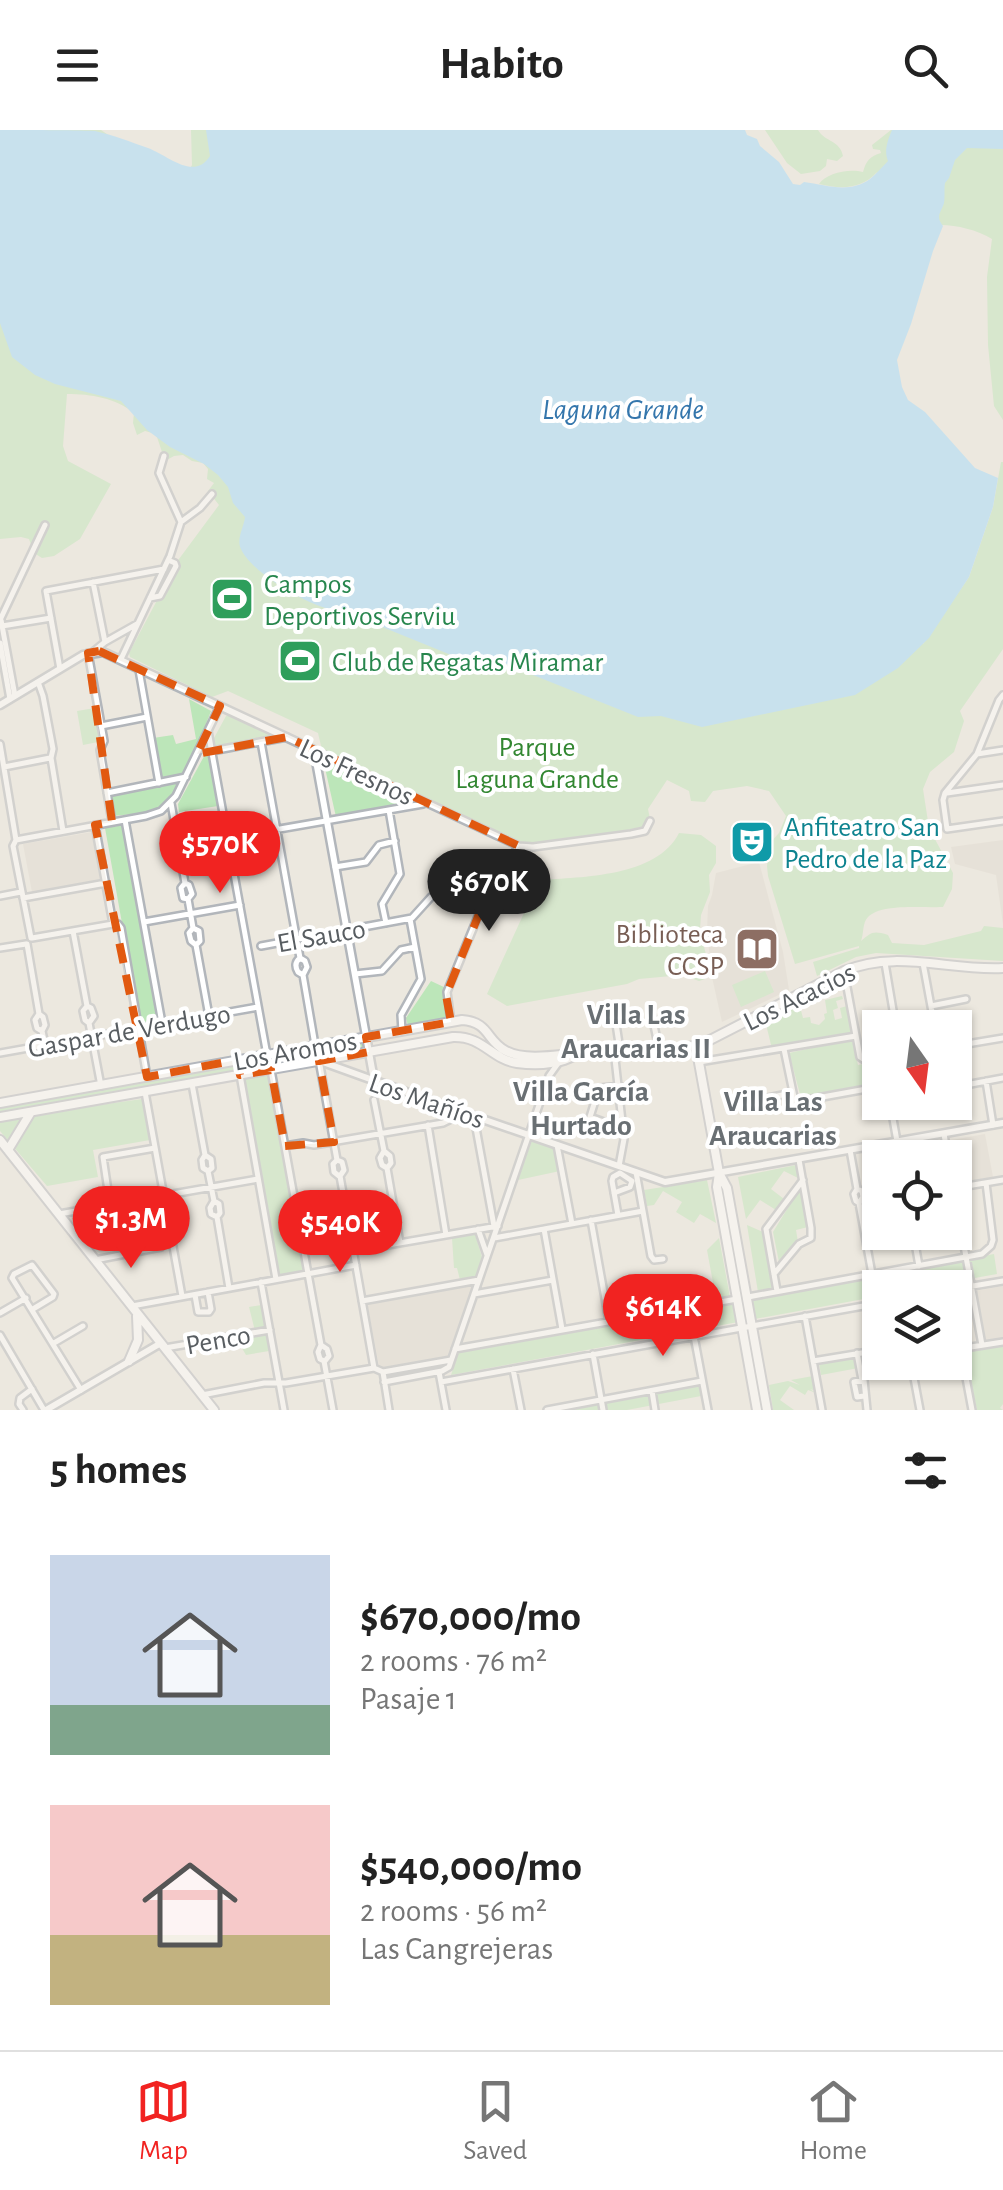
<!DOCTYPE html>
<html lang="en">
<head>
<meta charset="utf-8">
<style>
	body { margin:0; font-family:"Alegreya Sans",sans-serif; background:#f2f2f2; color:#222; height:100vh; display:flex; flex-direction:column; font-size:38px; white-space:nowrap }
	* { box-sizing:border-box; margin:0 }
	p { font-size:32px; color:#767676 }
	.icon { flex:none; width:55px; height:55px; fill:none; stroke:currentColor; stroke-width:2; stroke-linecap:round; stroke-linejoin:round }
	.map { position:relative; height:1280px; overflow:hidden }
	.sheet { display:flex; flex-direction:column; background:#fff; flex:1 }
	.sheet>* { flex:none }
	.needle { width:65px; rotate:166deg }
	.controls { position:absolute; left:862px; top:880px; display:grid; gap:20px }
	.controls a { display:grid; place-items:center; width:110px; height:110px; border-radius:0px; background:#fff; box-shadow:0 2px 8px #0004; font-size:50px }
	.price { position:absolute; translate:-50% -85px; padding:0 22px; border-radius:35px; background:#f12321; color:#fff; font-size:32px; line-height:65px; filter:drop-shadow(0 2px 5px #0008) }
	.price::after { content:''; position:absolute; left:50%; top:60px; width:30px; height:22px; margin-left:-15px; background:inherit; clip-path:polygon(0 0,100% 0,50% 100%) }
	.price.on { background:#222; color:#fff }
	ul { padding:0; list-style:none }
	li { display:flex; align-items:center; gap:30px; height:250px; padding:0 50px }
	li span { display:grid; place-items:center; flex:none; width:280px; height:200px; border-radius:0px; color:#555 }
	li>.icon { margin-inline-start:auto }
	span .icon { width:120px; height:120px; fill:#fffc; stroke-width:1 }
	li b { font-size:42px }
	h2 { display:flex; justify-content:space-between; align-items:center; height:120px; padding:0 50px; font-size:42px }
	header { display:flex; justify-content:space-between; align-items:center; height:130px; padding:0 50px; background:#fff; font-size:45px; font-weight:600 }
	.tab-bar { display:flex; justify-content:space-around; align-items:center; height:140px; border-top:2px solid #e0e0e0; background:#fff; font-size:28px; color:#767676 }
	.tab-bar a { display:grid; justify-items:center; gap:5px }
	.tab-bar .on { color:#f12321 }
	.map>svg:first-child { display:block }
	.education { fill:#dedad0 }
	.green { fill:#bce6b9; fill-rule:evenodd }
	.water { fill:#9cdaff }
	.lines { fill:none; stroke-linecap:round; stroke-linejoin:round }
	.minor-casing { stroke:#b2b6bb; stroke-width:10 }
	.tertiary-casing { stroke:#b2b6bb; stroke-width:11 }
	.secondary-casing { stroke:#b3b7bd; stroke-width:12 }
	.minor { stroke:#fff; stroke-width:5 }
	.tertiary { stroke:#fff; stroke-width:6 }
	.secondary { stroke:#fff; stroke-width:8 }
	.marked { fill:none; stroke:#e15910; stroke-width:8; stroke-dasharray:20 12; stroke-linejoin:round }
	.labels { text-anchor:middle; stroke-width:8; stroke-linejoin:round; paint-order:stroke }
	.leisure-label { font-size:28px; fill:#27864d; stroke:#fff; text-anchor:start }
	.park-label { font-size:28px; fill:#328731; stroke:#fff }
	.street-label { font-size:28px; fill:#585d61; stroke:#fff }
	.culture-label { font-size:28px; fill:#0d838f; stroke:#fff; text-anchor:start }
	.education-label { font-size:28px; fill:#785e54; stroke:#fff; text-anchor:end }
	.water-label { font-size:30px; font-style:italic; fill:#3476ac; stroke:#fff }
	.neighbourhood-label { font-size:30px; font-weight:bold; fill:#696f73; stroke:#fff }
</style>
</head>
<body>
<header><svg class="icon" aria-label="menu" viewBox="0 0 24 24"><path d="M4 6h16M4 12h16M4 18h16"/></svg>Habito<svg class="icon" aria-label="search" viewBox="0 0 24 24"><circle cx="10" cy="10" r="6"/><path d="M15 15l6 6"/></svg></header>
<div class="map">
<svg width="1003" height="1280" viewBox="0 0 1003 1280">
	<rect width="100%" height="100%" fill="#ece8df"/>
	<path class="education" d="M92 702 100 750 32 762 23 714Z
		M1003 710V794L996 745 955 734 951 717Z
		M759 732 783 822 789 860 722 892 712 847 707 802 708 776 712 765 716 743Z
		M985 1004 993 1047 960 1053 952 1010Z
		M474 1153 449 1228 384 1238 379 1236 367 1172Z
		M1003 1156V1208L983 1211 975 1161Z"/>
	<path class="green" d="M0 0H101L126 17 186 46 192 35 191 0H742L789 56 866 64 877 42C861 60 840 59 819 54 826 43 849 38 863 42 866 31 870 26 881 23L880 20 873 19 872 15 891 0H1003V290L994 276 988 215 987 147 992 109C977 100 957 95 941 95L894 222 923 514 969 447 993 377 1001 332H1003V519L960 581 964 591 954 622 930 642 923 659 929 698 953 743 952 759 943 777C924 778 881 773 868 787 862 793 864 804 861 811 871 803 872 800 888 805L892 813 924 815 981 801 984 796 1003 798V831L876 823 856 827 817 846 813 832 859 818V816L795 834 768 746 767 736 769 714 779 703 786 686 769 661 747 656 713 661 705 672 691 671 689 661 667 650 648 679 651 694 650 697 543 715 526 714 322 620 318 603 228 561 212 567 130 527 129 523 179 429 219 375 208 361 214 353 207 349 208 339 203 333 192 331 183 325 174 326 165 331 156 304 145 301 137 305 133 293 134 283C116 268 91 264 67 264L63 316 68 331 111 354 80 409 54 426 42 428 34 423 29 409 21 407 0 409Z
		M765 0H818C825 12 840 10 843 26L837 31 827 29 826 36 820 41 801 44 787 33Z
		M189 569 211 581C202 604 182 661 162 675 149 684 129 684 114 686L109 663 159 654 153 608 173 605 176 614 196 609Z
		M95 578 101 608 98 612 83 615 77 581Z
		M232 585 279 608 210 620 218 676 179 682 178 674 226 586Z
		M333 632 404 666 405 674 336 687 325 638 326 633Z
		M124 695 160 891 140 894 105 698Z
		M679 703 701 705 716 716V733L709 745 710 762 701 785 700 799 706 825 705 849 699 851 682 845 639 849 627 854 507 876 487 864 539 750C582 747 657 747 679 703Z
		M765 841 774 862 741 877 732 855Z
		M844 847 855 903 772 919 765 890ZM843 856 847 876 840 878 842 888 835 890 833 880 838 878 836 871 843 869 842 866 825 870 827 883 824 884 825 889 819 895 811 893 810 887 803 888 799 873 821 866V864L825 860Z
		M431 851 446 858 447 889 408 896 406 888Z
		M852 909 858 935 880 931V954H867L801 968 789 923Z
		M360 913 364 914 365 918 0 984V977Z
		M269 942 305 1141 278 1146 242 946Z
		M142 969 150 1010 93 1020 98 1047 47 1056 0 1001V989Z
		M532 1010 556 1018 560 1041 518 1050Z
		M796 1035 798 1048 784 1041 771 1059 784 1069 776 1080 760 1070 746 1089 738 1047Z
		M707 1050 716 1093 700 1084 694 1093 676 1082 682 1072 663 1061 654 1075 647 1076 644 1060Z
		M797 1063H801L808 1097 796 1100 798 1112 779 1132 773 1102Z
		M161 1069 168 1104 141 1110 137 1092 128 1093 125 1077Z
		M747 1095 763 1102 773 1160 758 1162Z
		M475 1104 482 1127 476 1148 460 1150 457 1138H454L452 1108Z
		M719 1108 730 1167 716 1169 707 1120Z
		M994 1124 997 1144 925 1157 880 1158V1166L451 1245 459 1221Z
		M261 1175 269 1221 246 1225 236 1208 256 1205 249 1177Z
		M1003 1215V1274L1000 1278 1003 1280H977L964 1221Z
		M880 1222V1232L885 1233 821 1245 819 1233Z
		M813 1246 816 1261 810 1259 816 1263 808 1260 805 1265 790 1256 780 1270 794 1280H773L769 1255 788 1251 800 1255 791 1250Z
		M699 1255 701 1266 627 1280H557Z"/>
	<path class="water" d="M0 0C26 0 72 0 95 1 113 5 131 12 148 18 169 26 194 51 210 26L206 0H745L747 5 757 9 760 16 779 32 793 54 800 55 804 52C827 55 849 64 870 49 876 44 882 37 888 31 884 21 887 12 892 0H1003V19L967 18 955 30 949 48 945 53C944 59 945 67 944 73 941 83 935 86 943 96L933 121 911 194 897 230 902 257 908 270 925 282 975 338 998 348 993 377 969 447 929 508 898 538 855 565 702 597 661 586 638 587 498 531 483 528 470 531 461 529 343 481C317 482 252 444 241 419 236 409 244 397 245 387L233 373 228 357 218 345 204 334 170 317 147 300 121 271 55 254 35 245 12 227 0 193Z"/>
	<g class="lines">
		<defs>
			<path id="minor" d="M164 326 159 343 181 392 200 378 212 364
				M93 452 105 512
				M150 468 160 466 176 436 175 433 168 430
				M0 490 45 395
				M1 490 15 566
				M2 496 51 488
				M0 513 10 569
				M94 521 105 512 137 494
				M88 523 104 611 100 620 112 692
				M121 529 170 426 181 392
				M60 539 46 461 164 439
				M139 540 159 653
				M38 552 43 566 53 619 51 628 63 701
				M1003 565 999 570 977 624 945 663 943 670 947 699 1003 691
				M101 596 147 587
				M208 601 267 925
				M261 612 300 828 305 831 307 837 303 845 315 915
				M0 614 16 710 13 716 31 808
				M314 620 519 716 533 717 631 704 645 701 650 691
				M212 621 287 607
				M977 624 1003 620
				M4 637 50 628
				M107 663 186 647
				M947 663 1003 655
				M171 673 185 753 181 758 183 768 188 769 193 798 189 803 191 811 196 815 209 886
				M125 690 162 893
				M95 695 113 794H118L121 798 147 947
				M245 705 423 674
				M16 710 146 686 161 681 176 666 220 576
				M335 737 366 732 379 715 395 711
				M185 753 189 755 192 764 188 769
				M0 766 21 762
				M23 768 106 753
				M144 792 240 775
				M386 793 382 774 400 744 389 680
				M193 798 199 801 200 811 197 814
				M73 801 87 876 83 881 85 890 89 893 101 956
				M32 808 113 794
				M27 814 39 884 43 887 45 895 42 901 45 915
				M261 816 412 788 431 767
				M0 818 26 814
				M300 828C295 832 295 837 298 842L303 845
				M885 833 896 898
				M923 833 935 898
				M844 841 860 927 866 931 880 929
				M355 844 382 841 401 820 415 817
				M87 876 91 878 94 886 89 893
				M931 876 966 869
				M39 884 35 890 37 898 42 901
				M652 886 659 919
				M451 892 447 862 486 767 518 717
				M616 894 620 920
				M402 901 401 885 421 849 410 789
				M955 916 1003 908
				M784 919 795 972 872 958 878 959 880 967
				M614 920 624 1009 619 1036
				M0 923 258 877
				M319 930 337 1030 333 1034 334 1042 339 1046
				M699 932 856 906
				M271 940 321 1215 318 1222 320 1229 324 1231 333 1280
				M240 945 276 1149
				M986 951 993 995
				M192 954 205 1025 202 1030 203 1038 208 1041
				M955 957 1003 948
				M599 958 590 987 623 999
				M590 959 620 956
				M145 962 182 1166
				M374 970 384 1021 380 1028 382 1035 387 1038 400 1113
				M747 972 792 963
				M890 972 900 1028
				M474 987 494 1096
				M428 995 446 1105
				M944 1004 948 1028
				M557 1015 572 1094
				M285 1016 303 1013 314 1015 443 993 453 988 459 981
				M850 1020 857 1059 854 1064 856 1071 859 1073 872 1144
				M384 1021 390 1026 391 1033 388 1037
				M205 1025 211 1029 212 1038 208 1041 214 1071 219 1074 220 1083 217 1087 229 1158
				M337 1030 342 1032 344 1040 340 1046 374 1238
				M636 1042 651 1126 654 1130 663 1129
				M986 1053 993 1110
				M955 1058 1003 1050
				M857 1059 862 1061 863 1067 859 1073
				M614 1063 630 1057 632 1051 620 1043 613 1047 612 1051 618 1085
				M955 1066 982 1215
				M214 1071 210 1078 211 1084 217 1087
				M110 1074 103 1027 155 1018
				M59 1084 258 1049
				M591 1090 609 1191
				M478 1099 487 1125
				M544 1099 562 1199
				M913 1102 919 1136
				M494 1108 643 1081
				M353 1121 498 1096
				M95 1130 161 1117
				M774 1144 799 1114 811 1108V1098L799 1030
				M261 1152 284 1280
				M955 1159 1003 1151
				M777 1161 766 1099 803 1050
				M474 1164 553 1150
				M195 1165 198 1182H209L211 1179 208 1162
				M748 1167 982 1124 991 1116 993 1110
				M362 1171 479 1150
				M132 1176 356 1135
				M33 1179 53 1167 54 1164 32 1135 14 1144 12 1148 81 1260
				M0 1183 26 1168
				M805 1186 822 1280
				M0 1205 44 1280
				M694 1206 708 1280
				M54 1213 83 1196
				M321 1215 327 1219 329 1226 325 1231
				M955 1216 971 1217 1003 1212
				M960 1216 972 1280
				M165 1218 270 1200
				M455 1219 737 1169
				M857 1223 862 1250
				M593 1224 603 1280
				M813 1231 880 1220
				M911 1232 920 1280
				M513 1239 521 1280
				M383 1242 451 1230
				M383 1242 389 1280
				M439 1242 446 1280
				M384 1252 442 1241 449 1237 549 946 559 932
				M441 1252 880 1173
				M652 1261 655 1280
				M202 1265 264 1253H286L374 1238 383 1242
				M864 1266 857 1267 854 1252 864 1250 867 1280
				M23 1280 19 1274 20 1268 32 1259
				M547 1280 702 1251"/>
			<path id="tertiary" d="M0 575 83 525 103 522 314 620 374 950
				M320 931 459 981 665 1052 1003 993
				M46 1280 161 1213"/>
			<path id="secondary" d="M696 916 719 1043 717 1057 757 1280
				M0 973 462 890C490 892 486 911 506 921 523 930 551 926 569 924
				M0 987 453 907C483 906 491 929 517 933 532 935 549 935 564 930 575 926 582 921 593 920 636 917 669 928 710 910L844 841C897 819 948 841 1003 838
				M0 1010 214 1280
				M8 1020 31 982
				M719 1043 727 1058 767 1280
				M129 1231 138 1210 137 1186"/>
		</defs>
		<use href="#minor" class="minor-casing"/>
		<use href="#tertiary" class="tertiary-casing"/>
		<use href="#secondary" class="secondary-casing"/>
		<use href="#minor" class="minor"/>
		<use href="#tertiary" class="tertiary"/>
		<use href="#secondary" class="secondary"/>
	</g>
	<path d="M0 0H1003V1280H0ZM99 521 220 576 197 624 287 607 519 716 486 767 446 865 451 892 366 907 369 922 319 931 334 1012 285 1016 271 940 240 945 237 930 147 947 95 695 112 692 88 523Z" fill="#ece8df" fill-opacity=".55" fill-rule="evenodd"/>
	<path class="marked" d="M99 521 220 576 197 624 287 607 519 716 486 767 446 865 451 892 366 907 369 922 319 931 334 1012 285 1016 271 940 240 945 237 930 147 947 95 695 112 692 88 523Z"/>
	<defs>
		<symbol id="stadium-square" viewBox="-11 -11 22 22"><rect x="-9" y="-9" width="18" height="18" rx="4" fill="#2e9e5b" stroke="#fff"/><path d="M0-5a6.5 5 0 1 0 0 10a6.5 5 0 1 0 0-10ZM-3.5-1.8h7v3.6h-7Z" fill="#fff"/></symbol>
		<symbol id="theatre-square" viewBox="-11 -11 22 22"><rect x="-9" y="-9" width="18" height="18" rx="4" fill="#0f9aa8" stroke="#fff"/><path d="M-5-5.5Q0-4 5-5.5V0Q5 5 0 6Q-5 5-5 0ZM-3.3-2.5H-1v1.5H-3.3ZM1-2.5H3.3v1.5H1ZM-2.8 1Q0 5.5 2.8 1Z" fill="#fff"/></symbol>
		<symbol id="library-square" viewBox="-11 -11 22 22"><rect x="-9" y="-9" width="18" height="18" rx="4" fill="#8d6e63" stroke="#fff"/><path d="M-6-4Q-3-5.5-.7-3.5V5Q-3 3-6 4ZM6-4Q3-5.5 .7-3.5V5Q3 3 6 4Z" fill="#fff"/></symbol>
	</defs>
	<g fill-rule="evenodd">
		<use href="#stadium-square" x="207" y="444" width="50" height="50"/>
		<use href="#stadium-square" x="275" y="506" width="50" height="50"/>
		<use href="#theatre-square" x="727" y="687" width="50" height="50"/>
		<use href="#library-square" x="732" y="794" width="50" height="50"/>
	</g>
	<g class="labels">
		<g class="leisure-label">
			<text x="264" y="463">Campos<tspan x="264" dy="32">Deportivos Serviu</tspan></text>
			<text x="332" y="541">Club de Regatas Miramar</text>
		</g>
		<g class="park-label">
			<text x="537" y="626">Parque<tspan x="537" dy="32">Laguna Grande</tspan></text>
		</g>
		<g class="street-label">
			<text transform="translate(357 641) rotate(25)" y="10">Los Fresnos</text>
			<text transform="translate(321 805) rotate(-10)" y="10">El Sauco</text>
			<text transform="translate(799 866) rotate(-26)" y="10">Los Acacios</text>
			<text transform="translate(129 900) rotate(-10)" y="10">Gaspar de Verdugo</text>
			<text transform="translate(295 920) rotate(-10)" y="10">Los Aromos</text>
			<text transform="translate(427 970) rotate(19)" y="10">Los Mañíos</text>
			<text transform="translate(218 1209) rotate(-10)" y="10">Penco</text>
		</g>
		<g class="culture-label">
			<text x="784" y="706">Anfiteatro San<tspan x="784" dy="32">Pedro de la Paz</tspan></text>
		</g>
		<g class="education-label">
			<text x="724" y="813">Biblioteca<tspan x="724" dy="32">CCSP</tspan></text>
		</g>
		<g class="water-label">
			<text x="623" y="289">Laguna Grande</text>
		</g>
		<g class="neighbourhood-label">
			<text x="636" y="894">Villa Las<tspan x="636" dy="34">Araucarias II</tspan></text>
			<text x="581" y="971">Villa García<tspan x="581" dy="34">Hurtado</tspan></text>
			<text x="773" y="981">Villa Las<tspan x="773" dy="34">Araucarias</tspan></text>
		</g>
	</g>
</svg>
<div class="controls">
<a><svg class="needle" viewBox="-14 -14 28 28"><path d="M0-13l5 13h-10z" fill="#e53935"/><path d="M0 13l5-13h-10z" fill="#767676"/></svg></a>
<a><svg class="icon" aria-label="locate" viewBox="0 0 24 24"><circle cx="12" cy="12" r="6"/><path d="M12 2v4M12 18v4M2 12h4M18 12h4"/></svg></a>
<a><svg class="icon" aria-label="layers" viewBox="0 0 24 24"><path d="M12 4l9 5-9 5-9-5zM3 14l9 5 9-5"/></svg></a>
</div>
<b class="price" style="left:220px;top:766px">$570K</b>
<b class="price on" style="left:489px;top:804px">$670K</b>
<b class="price" style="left:131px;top:1141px">$1.3M</b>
<b class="price" style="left:340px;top:1145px">$540K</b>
<b class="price" style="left:663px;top:1229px">$614K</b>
</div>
<section class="sheet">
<h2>5 homes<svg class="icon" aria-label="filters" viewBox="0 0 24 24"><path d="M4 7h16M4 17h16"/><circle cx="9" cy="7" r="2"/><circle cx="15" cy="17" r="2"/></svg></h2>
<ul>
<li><span style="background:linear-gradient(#c9d6e8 75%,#7fa58c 0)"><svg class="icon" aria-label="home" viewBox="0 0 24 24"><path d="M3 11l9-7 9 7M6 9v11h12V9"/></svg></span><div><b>$670,000/mo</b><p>2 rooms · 76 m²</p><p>Pasaje 1</p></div></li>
<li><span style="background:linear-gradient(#f6c9c9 65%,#c2b280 0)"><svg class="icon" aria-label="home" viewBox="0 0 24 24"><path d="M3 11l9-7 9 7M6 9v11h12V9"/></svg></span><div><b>$540,000/mo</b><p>2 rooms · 56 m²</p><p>Las Cangrejeras</p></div></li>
</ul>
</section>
<nav class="tab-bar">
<a class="on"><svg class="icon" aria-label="map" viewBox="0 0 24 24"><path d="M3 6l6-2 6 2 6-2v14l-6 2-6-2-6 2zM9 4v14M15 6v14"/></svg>Map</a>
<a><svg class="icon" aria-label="saved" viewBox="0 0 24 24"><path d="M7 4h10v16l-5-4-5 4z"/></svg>Saved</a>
<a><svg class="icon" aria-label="home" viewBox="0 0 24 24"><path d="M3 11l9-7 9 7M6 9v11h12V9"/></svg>Home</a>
</nav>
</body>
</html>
